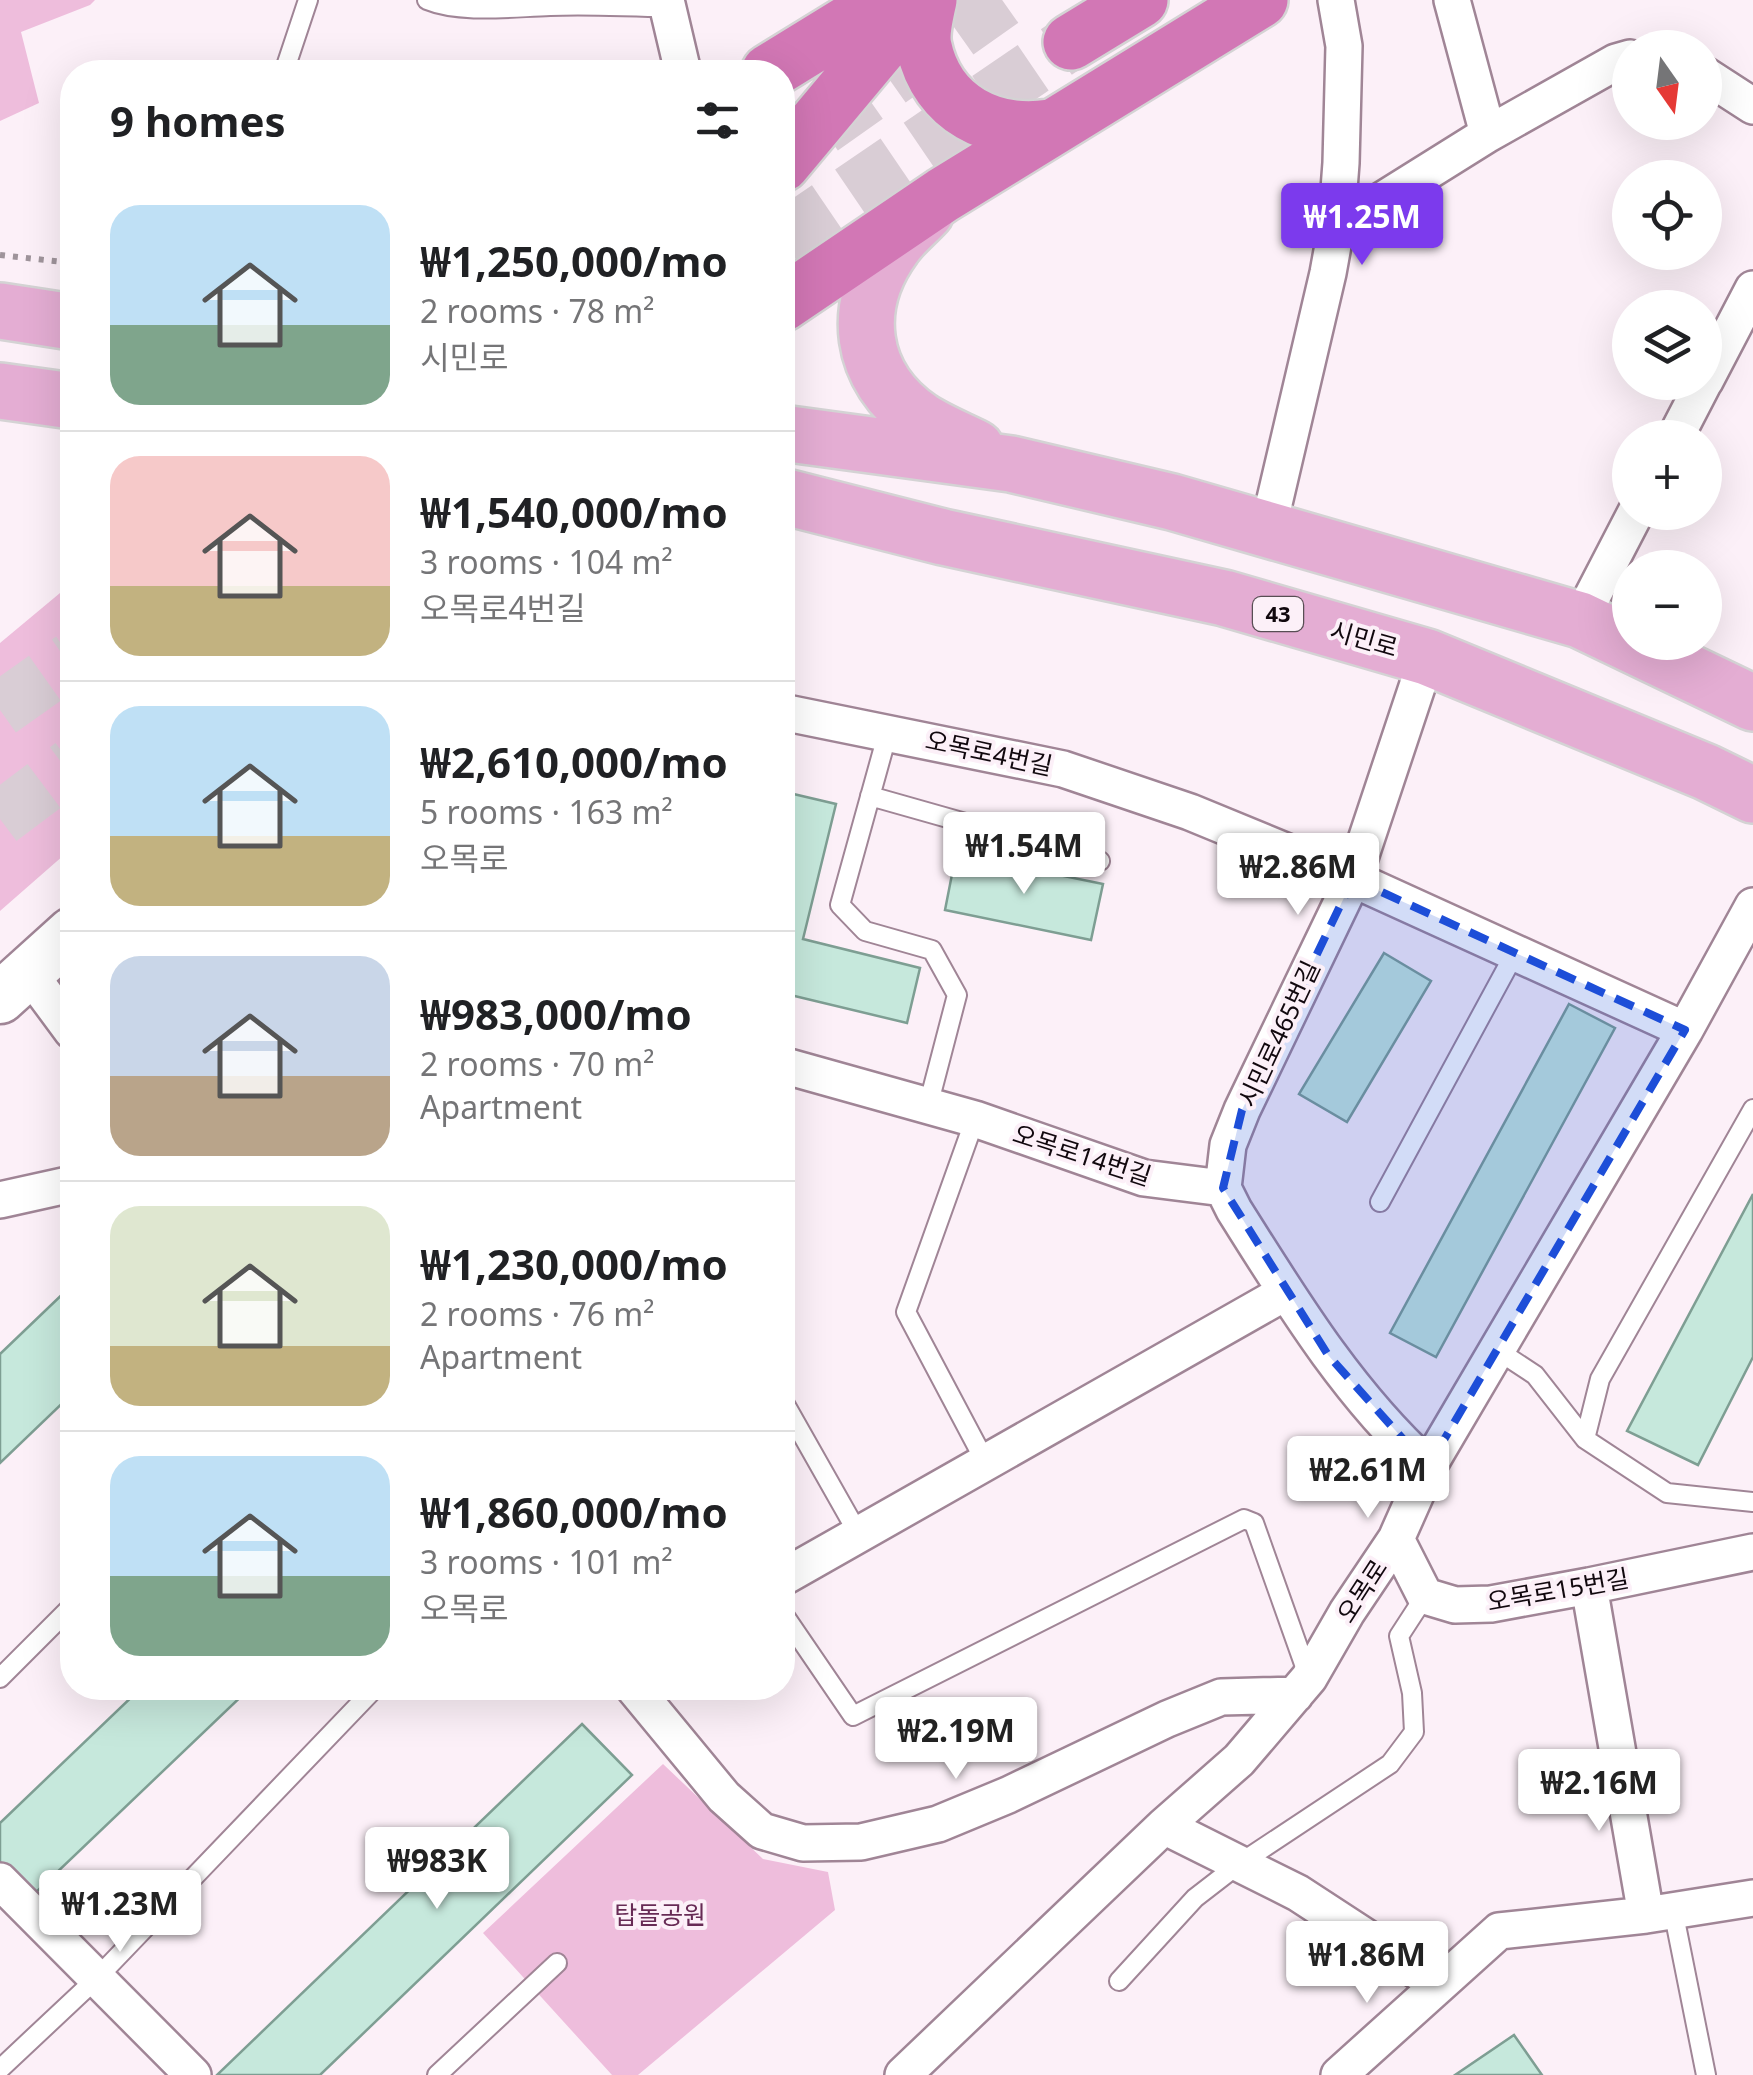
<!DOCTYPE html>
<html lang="en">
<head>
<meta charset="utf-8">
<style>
	body { margin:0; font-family:"Noto Sans","Noto Sans KR",sans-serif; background:#f6f6f6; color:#202124; height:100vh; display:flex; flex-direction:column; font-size:38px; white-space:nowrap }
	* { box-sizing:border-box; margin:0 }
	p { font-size:32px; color:#757577 }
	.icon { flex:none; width:55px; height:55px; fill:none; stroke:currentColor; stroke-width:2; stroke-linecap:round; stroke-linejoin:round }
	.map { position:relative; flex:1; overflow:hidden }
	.details { position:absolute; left:60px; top:60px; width:735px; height:1640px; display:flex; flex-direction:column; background:#fff; border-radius:40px; box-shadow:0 10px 40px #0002 }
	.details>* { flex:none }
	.needle { width:65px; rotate:166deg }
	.buttons { position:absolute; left:1612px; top:30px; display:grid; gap:20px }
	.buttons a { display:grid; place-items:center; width:110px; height:110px; border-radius:50%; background:#fff; box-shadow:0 10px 40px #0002; font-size:50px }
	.price { position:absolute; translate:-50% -85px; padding:0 22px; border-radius:10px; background:#fff; color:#222; font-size:32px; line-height:65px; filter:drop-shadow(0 2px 5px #0008) }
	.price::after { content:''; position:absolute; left:50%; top:60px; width:30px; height:22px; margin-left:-15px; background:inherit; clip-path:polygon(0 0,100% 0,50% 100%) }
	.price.on { background:#7c3aed; color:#fff }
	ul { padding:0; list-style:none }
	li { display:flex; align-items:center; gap:30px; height:250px; padding:0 50px }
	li+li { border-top:2px solid #e0e0e0 }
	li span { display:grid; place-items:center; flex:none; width:280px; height:200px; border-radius:30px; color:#555 }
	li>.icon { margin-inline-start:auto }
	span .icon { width:120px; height:120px; fill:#fffc; stroke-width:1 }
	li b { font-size:42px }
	h2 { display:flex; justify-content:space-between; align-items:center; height:120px; padding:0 50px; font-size:42px }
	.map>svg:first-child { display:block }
	.green { fill:#eebddc }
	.building { fill:#c6e8dc; stroke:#7e9e93; stroke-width:2.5 }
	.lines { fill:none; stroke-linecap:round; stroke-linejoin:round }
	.highway-tunnel { stroke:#d9cdd5; stroke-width:55; stroke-dasharray:55 28; stroke-linecap:butt }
	.lane-casing { stroke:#a08596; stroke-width:22 }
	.street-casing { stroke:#a08596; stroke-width:40 }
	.secondary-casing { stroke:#a08596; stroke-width:55 }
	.primary-casing { stroke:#d4d3d4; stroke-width:60 }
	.highway-casing { stroke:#d4d3d4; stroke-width:60 }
	.path { stroke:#9f949b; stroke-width:6; stroke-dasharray:5 8; stroke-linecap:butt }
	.lane { stroke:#fff; stroke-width:18 }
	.street { stroke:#fff; stroke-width:35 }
	.secondary { stroke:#fff; stroke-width:50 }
	.primary { stroke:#e4add3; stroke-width:55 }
	.highway { stroke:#d277b5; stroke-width:55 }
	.marked { fill:#1d4ed8; fill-opacity:0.2; stroke:#1d4ed8; stroke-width:8; stroke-dasharray:20 12; stroke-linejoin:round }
	.labels { text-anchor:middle; stroke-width:8; stroke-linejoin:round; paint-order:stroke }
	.shield { fill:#fcf0f8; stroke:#584e54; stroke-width:2.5 }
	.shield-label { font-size:22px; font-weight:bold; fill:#11080e }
	.street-label { font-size:25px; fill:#11080e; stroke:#fcf0f8 }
	.park-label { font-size:25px; fill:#672b55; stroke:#fcf0f8 }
</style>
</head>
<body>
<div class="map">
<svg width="1753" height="2075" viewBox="0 0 1753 2075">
	<rect width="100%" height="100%" fill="#fcf0f8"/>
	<path class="green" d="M0 0H95L90 5 21 32 39 103 0 121Z
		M72 583V848L0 911V643Z
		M663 1764 763 1859 828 1872 835 1910 638 2075H612L483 1933Z"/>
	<path class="building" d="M785 792 836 804 803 939 920 968 907 1023 782 993V800Z
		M956 854 1103 884 1091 940 945 910Z
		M1384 953 1431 981 1347 1122 1299 1094Z
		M1569 1004 1615 1028 1436 1357 1390 1333Z
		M1753 1194V1357L1698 1465 1627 1431Z
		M71 1286 72 1394 0 1463V1354Z
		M141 1688H250L29 1899 0 1869V1823Z
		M582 1724 632 1775 320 2075H217Z
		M1514 2035 1542 2075H1455Z"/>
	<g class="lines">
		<path class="highway-tunnel" d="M822 128 1003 0
			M782 239 1071 42
			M0 710 72 659
			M0 819 72 765"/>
		<defs>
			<path id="lane" d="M427 0C461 14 513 7 550 6 588 4 628 7 666 7
				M284 72 308 0
				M888 732 840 905 865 931 932 950 957 995 928 1106
				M870 796 1100 861
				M975 1119 906 1312 986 1463
				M1380 1202 1515 953
				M1497 1350 1535 1375 1585 1439 1667 1493 1753 1502
				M782 1399 859 1535
				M1585 1439 1600 1379 1753 1109
				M782 1612 853 1716 1244 1519 1254 1523 1309 1678
				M0 1678 72 1606
				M1673 1910 1706 2075
				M1119 1981 1195 1898 1239 1864 1390 1764 1414 1732 1412 1693 1399 1636 1425 1596
				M0 2069 97 1978 375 1688
				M437 2075 557 1963"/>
			<path id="street" d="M666 0 683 72
				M1452 0 1488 134
				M1705 75 1753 106
				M1336 229 1488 134 1616 62 1630 58
				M1705 381 1753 289
				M1675 438 1704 382
				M1268 529 1328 273 1336 229 1341 163 1344 46 1336 0
				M1580 620 1636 512
				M782 712 1063 769 1190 812 1353 879 1685 1030
				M29 973 72 1031
				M782 1065 975 1119 1144 1178 1223 1188 1234 1210C1292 1302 1347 1393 1428 1467
				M1223 1188 1228 1145 1242 1110 1353 879 1427 657
				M0 1200 72 1184
				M1396 1539 1425 1596 1455 1605 1491 1604 1589 1586 1753 1552
				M782 1578 1286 1292
				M1589 1586 1646 1915 1753 1898
				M634 1688 724 1797 762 1831 803 1843 861 1842 938 1824 1008 1795 1167 1719 1221 1697 1295 1695
				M1164 1826 1298 1893 1439 1985
				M0 1881 193 2075
				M903 2075 1164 1826 1239 1760 1309 1678 1347 1612 1396 1539 1428 1467 1685 1030 1753 906
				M1339 2075 1499 1931 1646 1915"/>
			<path id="secondary" d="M0 998 72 933"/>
			<path id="primary" d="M926 212C916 223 903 233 894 246 850 306 858 377 921 420 938 431 958 439 976 448
				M0 311 72 322
				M0 391 72 401
				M782 433 1011 464 1172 502 1580 620 1753 703
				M782 496 943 537 1224 598 1427 657 1706 772 1753 795"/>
			<path id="highway" d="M929 0C926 13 921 34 924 47 937 109 993 136 1051 127
				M1071 42 1140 0
				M769 72 886 0
				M782 164 919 0
				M782 304 943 195 1260 0"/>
		</defs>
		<use href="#lane" class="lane-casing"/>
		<use href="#street" class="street-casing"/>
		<use href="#secondary" class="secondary-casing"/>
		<use href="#primary" class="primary-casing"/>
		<use href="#highway" class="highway-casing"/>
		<path class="path" d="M0 255 72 263"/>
		<use href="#lane" class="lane"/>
		<use href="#street" class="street"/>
		<use href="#secondary" class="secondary"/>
		<use href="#primary" class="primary"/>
		<use href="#highway" class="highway"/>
	</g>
	<path class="marked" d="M1353 879 1685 1030 1428 1467 1328 1355 1223 1188 1242 1110Z"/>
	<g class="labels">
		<rect class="shield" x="1253" y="597" width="50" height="34" rx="8"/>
		<g class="shield-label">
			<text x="1278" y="622">43</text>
		</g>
		<g class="street-label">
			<text transform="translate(1364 639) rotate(16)" y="9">시민로</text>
			<text transform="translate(989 753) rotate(12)" y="9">오목로4번길</text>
			<text transform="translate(1279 1034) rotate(-65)" y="9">시민로465번길</text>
			<text transform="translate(1082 1155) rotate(18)" y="9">오목로14번길</text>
			<text transform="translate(1558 1590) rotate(-10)" y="9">오목로15번길</text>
			<text transform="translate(1362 1591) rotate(-57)" y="9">오목로</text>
		</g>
		<g class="park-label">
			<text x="660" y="1924">탑돌공원</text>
		</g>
	</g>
</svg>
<div class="buttons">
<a><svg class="needle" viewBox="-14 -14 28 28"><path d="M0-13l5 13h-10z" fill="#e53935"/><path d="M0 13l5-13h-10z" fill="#757577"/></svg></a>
<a><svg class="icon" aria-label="locate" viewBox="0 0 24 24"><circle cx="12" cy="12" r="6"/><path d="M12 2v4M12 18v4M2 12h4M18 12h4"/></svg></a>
<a><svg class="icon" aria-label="layers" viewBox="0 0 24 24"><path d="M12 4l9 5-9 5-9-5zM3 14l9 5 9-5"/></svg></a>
<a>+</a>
<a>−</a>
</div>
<b class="price on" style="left:1362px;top:268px">₩1.25M</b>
<b class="price" style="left:1024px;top:897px">₩1.54M</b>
<b class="price" style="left:1298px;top:918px">₩2.86M</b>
<b class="price" style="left:1368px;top:1521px">₩2.61M</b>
<b class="price" style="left:956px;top:1782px">₩2.19M</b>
<b class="price" style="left:1599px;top:1834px">₩2.16M</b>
<b class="price" style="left:437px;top:1912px">₩983K</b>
<b class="price" style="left:120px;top:1955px">₩1.23M</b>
<b class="price" style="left:1367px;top:2006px">₩1.86M</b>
<section class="details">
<h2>9 homes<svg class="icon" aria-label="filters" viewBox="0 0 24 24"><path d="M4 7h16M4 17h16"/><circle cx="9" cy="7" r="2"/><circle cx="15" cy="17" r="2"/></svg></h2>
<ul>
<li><span style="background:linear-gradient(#bfe0f5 60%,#7fa58c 0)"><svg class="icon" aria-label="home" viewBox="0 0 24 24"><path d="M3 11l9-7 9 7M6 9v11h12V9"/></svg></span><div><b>₩1,250,000/mo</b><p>2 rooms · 78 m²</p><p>시민로</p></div></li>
<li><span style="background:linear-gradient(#f6c9c9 65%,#c2b280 0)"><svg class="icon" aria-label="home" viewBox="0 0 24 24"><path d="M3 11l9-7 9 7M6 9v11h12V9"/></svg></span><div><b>₩1,540,000/mo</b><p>3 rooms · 104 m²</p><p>오목로4번길</p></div></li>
<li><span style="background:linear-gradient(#bfe0f5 65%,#c2b280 0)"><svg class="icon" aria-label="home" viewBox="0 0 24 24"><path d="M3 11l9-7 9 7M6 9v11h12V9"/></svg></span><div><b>₩2,610,000/mo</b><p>5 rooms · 163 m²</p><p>오목로</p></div></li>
<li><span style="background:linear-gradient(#c9d6e8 60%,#b9a48a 0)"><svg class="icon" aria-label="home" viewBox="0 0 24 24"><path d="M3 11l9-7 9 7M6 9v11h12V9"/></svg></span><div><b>₩983,000/mo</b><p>2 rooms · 70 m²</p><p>Apartment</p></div></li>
<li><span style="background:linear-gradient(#dfe7d0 70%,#c2b280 0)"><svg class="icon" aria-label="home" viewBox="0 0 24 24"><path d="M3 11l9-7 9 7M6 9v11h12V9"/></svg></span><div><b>₩1,230,000/mo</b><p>2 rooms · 76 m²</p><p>Apartment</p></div></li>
<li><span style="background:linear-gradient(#bfe0f5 60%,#7fa58c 0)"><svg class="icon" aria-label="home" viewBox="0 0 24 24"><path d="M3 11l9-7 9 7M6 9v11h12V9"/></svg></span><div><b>₩1,860,000/mo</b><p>3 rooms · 101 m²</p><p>오목로</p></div></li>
</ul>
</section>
</div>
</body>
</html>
